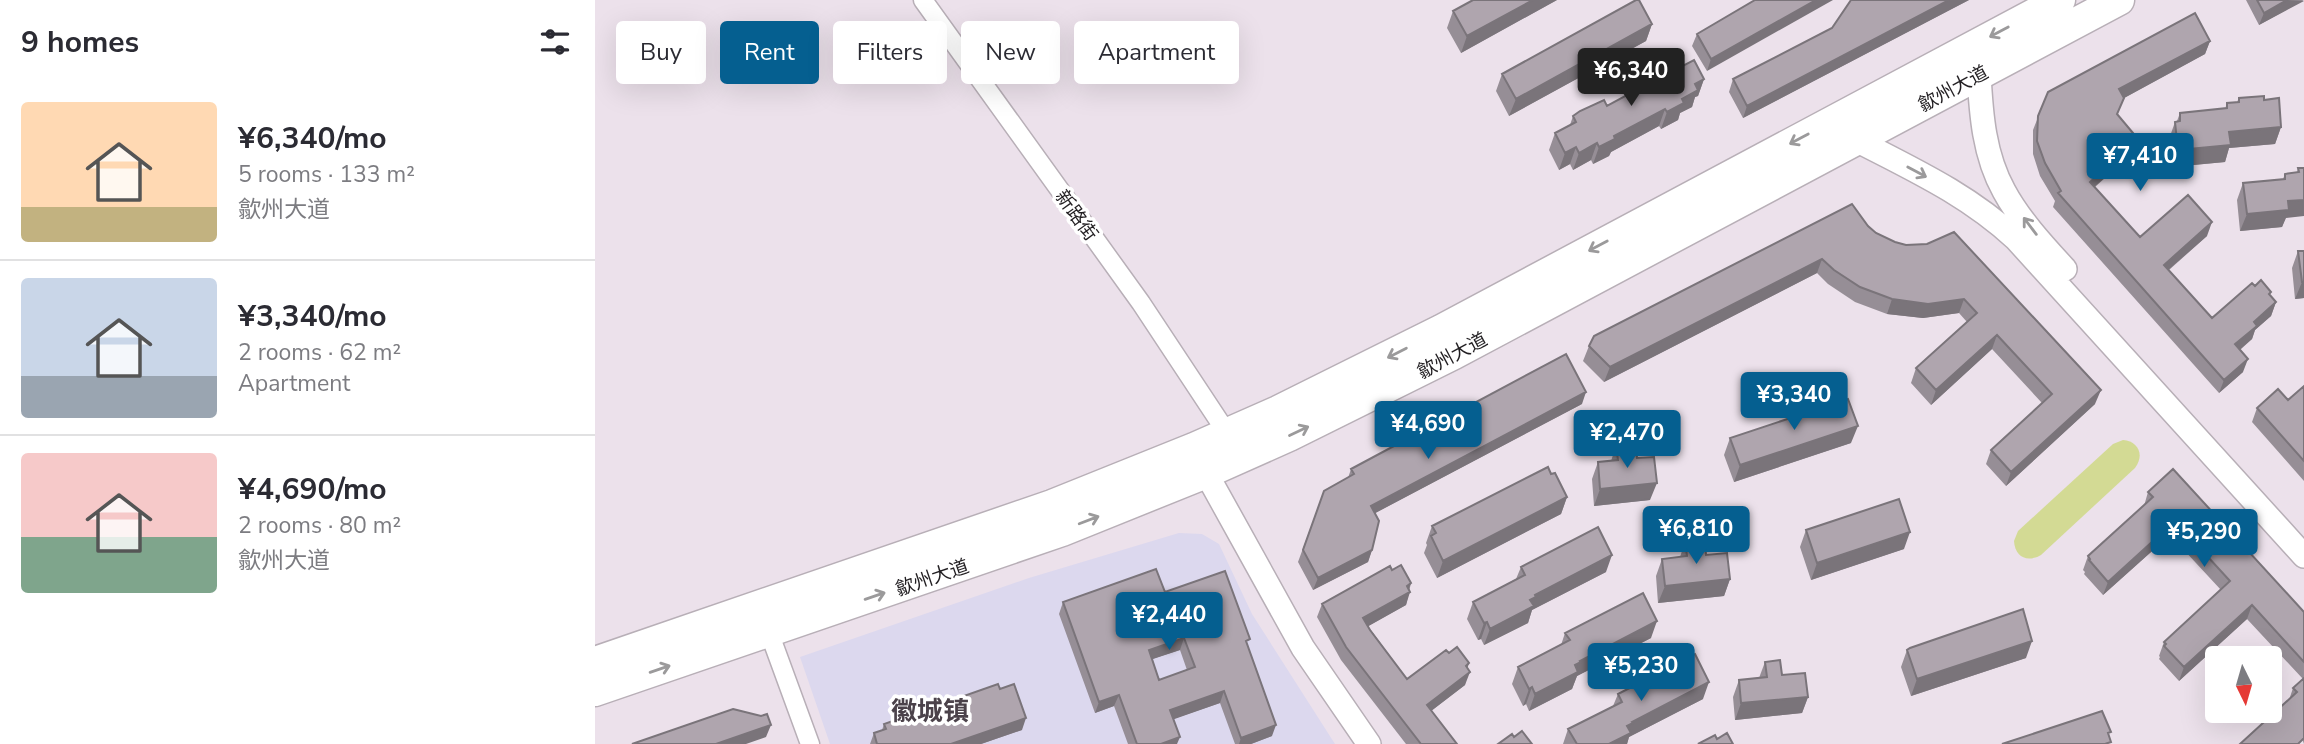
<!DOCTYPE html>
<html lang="en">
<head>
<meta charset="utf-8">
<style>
	body { margin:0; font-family:"Nunito Sans","Noto Sans SC",sans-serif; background:#f2f2f3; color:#2b2b33; height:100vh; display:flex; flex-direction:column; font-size:26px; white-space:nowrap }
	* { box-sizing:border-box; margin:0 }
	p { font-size:23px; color:#7c7c81 }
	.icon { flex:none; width:38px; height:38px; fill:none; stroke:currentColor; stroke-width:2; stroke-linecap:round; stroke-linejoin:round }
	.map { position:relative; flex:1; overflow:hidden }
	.side { display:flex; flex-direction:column; background:#fff; width:595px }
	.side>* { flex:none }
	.banner { position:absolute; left:21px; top:21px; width:665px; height:63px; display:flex; gap:14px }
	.needle { width:46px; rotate:175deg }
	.controls { position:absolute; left:1610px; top:646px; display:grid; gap:14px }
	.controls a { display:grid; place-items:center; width:77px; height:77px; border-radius:7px; background:#fff; box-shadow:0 7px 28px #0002; font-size:35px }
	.price { position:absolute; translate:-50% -60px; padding:0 16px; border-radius:7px; background:#055f90; color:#fff; font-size:23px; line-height:46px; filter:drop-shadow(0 2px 4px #0008) }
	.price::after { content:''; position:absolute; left:50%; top:42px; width:21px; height:16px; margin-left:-10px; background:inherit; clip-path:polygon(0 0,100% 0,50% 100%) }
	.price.on { background:#222; color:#fff }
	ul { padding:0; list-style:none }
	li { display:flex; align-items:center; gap:21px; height:175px; padding:0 21px }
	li+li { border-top:2px solid #e1e1e2 }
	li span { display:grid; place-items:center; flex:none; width:196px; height:140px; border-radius:7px; color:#555 }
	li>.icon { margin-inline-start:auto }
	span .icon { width:84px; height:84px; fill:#fffc; stroke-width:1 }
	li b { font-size:30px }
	h2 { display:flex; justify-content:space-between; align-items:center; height:84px; padding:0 21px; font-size:30px }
	.tag { padding:0 24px; border-radius:7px; background:#fff; box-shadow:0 7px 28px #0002; font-size:24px; line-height:63px }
	.tag.on { background:#055f90; color:#fff }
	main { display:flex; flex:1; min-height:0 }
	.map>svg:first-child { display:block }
	.commercial { fill:#dcd8ee }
	.green { fill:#d3da94 }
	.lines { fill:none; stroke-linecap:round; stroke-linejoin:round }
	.minor-casing { stroke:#b8afb7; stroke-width:21 }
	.tertiary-casing { stroke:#b8afb7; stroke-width:26 }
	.trunk-casing { stroke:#b8afb7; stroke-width:33 }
	.minor { stroke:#fff; stroke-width:18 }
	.tertiary { stroke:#fff; stroke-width:23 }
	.trunk { stroke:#fff; stroke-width:30 }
	.wall { fill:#968e96; fill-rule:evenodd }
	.shaded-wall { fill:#7a747a }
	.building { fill:#afa5ae; stroke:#7a747a; stroke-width:2; fill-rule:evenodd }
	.oneway { stroke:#9b9a9b }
	.labels { text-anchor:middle; stroke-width:7; stroke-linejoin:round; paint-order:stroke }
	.street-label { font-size:19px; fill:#211e21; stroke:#fff }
	.district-label { font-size:26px; font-weight:bold; fill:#4b424a; stroke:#fff }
</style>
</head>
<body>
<main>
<section class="side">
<h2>9 homes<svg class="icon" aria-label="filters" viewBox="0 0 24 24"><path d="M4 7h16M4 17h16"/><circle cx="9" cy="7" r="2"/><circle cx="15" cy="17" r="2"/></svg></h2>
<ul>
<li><span style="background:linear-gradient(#ffd9b3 75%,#c2b280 0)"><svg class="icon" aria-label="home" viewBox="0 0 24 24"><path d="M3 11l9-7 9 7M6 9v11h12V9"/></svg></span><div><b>¥6,340/mo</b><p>5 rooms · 133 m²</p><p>歙州大道</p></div></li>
<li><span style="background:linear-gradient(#c9d6e8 70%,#9aa5b1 0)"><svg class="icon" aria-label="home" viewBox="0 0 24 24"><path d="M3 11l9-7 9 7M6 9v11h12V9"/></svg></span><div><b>¥3,340/mo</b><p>2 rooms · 62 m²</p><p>Apartment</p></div></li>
<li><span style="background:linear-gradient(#f6c9c9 60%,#7fa58c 0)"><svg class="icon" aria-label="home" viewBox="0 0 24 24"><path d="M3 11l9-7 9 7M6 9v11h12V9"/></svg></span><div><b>¥4,690/mo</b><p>2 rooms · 80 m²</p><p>歙州大道</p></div></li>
</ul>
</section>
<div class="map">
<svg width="1709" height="744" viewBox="0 0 1709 744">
	<rect width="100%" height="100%" fill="#ece1eb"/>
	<path class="commercial" d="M584 533 607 534 624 544 657 614 740 744H235L205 657 434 578Z"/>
	<path class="green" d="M1528 440C1543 441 1550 455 1540 468L1446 555C1432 563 1420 557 1419 541L1423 531 1518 444Z"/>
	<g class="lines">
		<defs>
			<path id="minor" d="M328 0 546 303 632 433
				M174 632 215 744"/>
			<path id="tertiary" d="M1384 74C1386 114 1389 155 1409 191 1424 219 1448 245 1470 269
				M1261 140C1319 170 1372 194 1421 239L1709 556
				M611 473 708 648 774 744"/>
			<path id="trunk" d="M0 662 457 505 599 448 683 411 846 330 1465 0
				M0 691 467 531 611 473 694 436 859 354 1524 0"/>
		</defs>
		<use href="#minor" class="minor-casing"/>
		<use href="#tertiary" class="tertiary-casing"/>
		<use href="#trunk" class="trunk-casing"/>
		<use href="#minor" class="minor"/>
		<use href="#tertiary" class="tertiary"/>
		<use href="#trunk" class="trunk"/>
	</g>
	<path class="wall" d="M962 0 866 53 852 28 858 11Z
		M1160 0 1112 71 1097 46 1102 34Z
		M1256 0H1374L1148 118 1134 92 1138 79 1237 28Z
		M1651 0H1709L1664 25Z
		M1057 24 1051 41 914 116 901 91 907 74Z
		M1615 41 1610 54 1529 98 1522 115 1539 152 1500 187 1545 237 1612 236 1574 270 1617 318 1660 286 1676 292 1675 295 1681 302 1676 316 1660 330 1657 339 1645 350 1648 372 1624 393 1458 207 1460 201 1445 176 1438 154V130L1453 92Z
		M1080 70 1109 79 1103 96 1100 97 1097 107 1085 113 1083 120 1066 129 1064 126 1016 152 1014 156 998 164 996 160 978 170 975 164 964 170 954 150 960 133 975 125 978 116 1012 106 1041 90 1045 80 1053 76 1054 73Z
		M1644 98 1669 100 1686 127 1680 144 1634 148 1630 162 1577 167 1574 139 1580 122 1582 121 1585 113 1630 109 1632 103 1642 102Z
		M1703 168H1709L1687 227 1645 231 1642 200 1648 183 1688 179 1690 174 1702 173Z
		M1273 226 1281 233 1300 242 1500 404 1411 486 1391 464 1396 450 1447 403 1397 349 1336 405 1316 383 1321 368 1372 322 1364 313 1328 318 1292 314 1260 302 1233 284 1222 273 1009 382 988 361 994 346Z
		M1703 251H1709V298L1700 299 1697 268Z
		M1709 386V481L1657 422 1662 408 1693 400Z
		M987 404 780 513 777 550 773 562 718 590 703 562 729 491 753 478 756 469Z
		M1135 438 1256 443 1139 482 1129 455Z
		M1021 446 1042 458 1055 500 999 506 997 479 1003 462 1016 461Z
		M956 474 972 497 966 514 842 578 829 553 832 545 831 543 837 526Z
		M1553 492 1709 612V744L1694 700 1698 688 1708 679 1652 619 1584 681 1564 659 1565 657 1564 656 1569 642 1626 590 1575 535 1508 595 1489 574 1490 572 1488 570 1493 556 1549 506Z
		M1211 530 1309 549 1216 580 1205 547Z
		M1090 542 1111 555 1135 579 1129 596 1063 603 1061 576 1067 559 1085 557Z
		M926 567 1011 572 937 610 933 623 889 645 886 639 883 640 872 619 878 602 921 579Z
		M797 570 816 583 811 605 773 626 812 679 854 653 872 668 870 685 836 711 862 744H811L746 660 722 617 727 604Z
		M570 592 652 646 677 736 656 744H640L625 703 578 719 582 744H533L519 706 500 713 464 614 468 602ZM585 650 592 670 564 680 557 659Z
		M970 633 1056 638 982 676 977 689 934 711 931 704 928 706 917 684 923 667 966 645Z
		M1312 650 1431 658 1316 696 1306 667Z
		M1170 662 1213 697 1207 713 1140 720 1138 697 1144 680 1164 678Z
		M405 689 427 730 386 744H275L279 733 287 730 289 724Z
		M1023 694 1108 699 1034 737 1032 744H968L973 729 1018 706Z"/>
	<path class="shaded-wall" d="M938 0H962L866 53 872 36Z
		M1221 0H1238L1112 71 1116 59Z
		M1354 0H1374L1148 118 1152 106Z
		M1692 0 1709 1 1664 25 1669 13Z
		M1057 24 1051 41 914 116 921 99Z
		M1615 41 1610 54 1520 103 1524 89Z
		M1109 79 1103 96 1100 97 1097 107 1085 113 1083 120 1066 129 1072 112 1087 99 1100 84Z
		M1070 109 1064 126 1016 152 1014 156 998 164 1004 147 1019 136Z
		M1686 127 1680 144 1634 148 1630 162 1577 167 1583 150 1634 132Z
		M1543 139 1539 152 1490 195 1495 182Z
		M1002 143 996 160 978 170 984 153Z
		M981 147 975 164 964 170 970 153Z
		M1709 200V216L1691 218 1687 227 1645 231 1652 214 1693 201Z
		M1617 222 1612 236 1564 278 1569 265Z
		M1227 259 1222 273 1009 382 1015 367Z
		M1707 282H1709V298L1700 299Z
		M1297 299H1369L1364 313 1328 318 1292 314Z
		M1681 302 1676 316 1660 330 1657 339 1635 358 1640 344 1659 322Z
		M1402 335 1397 349 1336 405 1341 390Z
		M1653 359 1648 372 1624 393 1629 380Z
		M1506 390 1500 404 1411 486 1416 472Z
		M991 392 987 404 771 518 776 506Z
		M1263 426 1256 443 1139 482 1145 465Z
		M1062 483 1055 500 999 506 1005 489Z
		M972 497 966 514 842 578 848 561Z
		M1580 521 1575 535 1508 595 1513 582Z
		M1315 532 1309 549 1216 580 1222 563Z
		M777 550 773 562 718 590 723 578Z
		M1017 555 1011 572 937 610 933 623 889 645 895 629 935 600 940 595Z
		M1135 579 1129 596 1063 603 1070 586Z
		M816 583 812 594 815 592 811 605 763 632 768 618Z
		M1657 605 1652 619 1584 681 1589 667Z
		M1062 621 1056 638 982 676 977 689 934 711 940 694 985 661Z
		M892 622 886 639 883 640 889 623Z
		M589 638 585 650 549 662 554 650Z
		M1437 641 1431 658 1316 696 1322 679Z
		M874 663 870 676 875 672 870 685 827 718 832 705Z
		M1114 682 1108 699 1034 737 1032 744H1014L1037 722Z
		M937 687 931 704 928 706 934 689Z
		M629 691 625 703 571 722 575 710Z
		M524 695 519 706 500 713 504 702Z
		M1213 697 1207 713 1140 720 1146 703Z
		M431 718 427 730 386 744H356Z
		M176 725 171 737 151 744H121Z
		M681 725 677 736 656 744H644L646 738Z
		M585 737 582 744H566Z"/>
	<path class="building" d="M878 0H938L872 36 858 11Z
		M1041 0H1044L1057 24 921 99 907 74Z
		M1160 0H1221L1116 59 1102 34Z
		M1256 0H1354L1152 106 1138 79 1237 28Z
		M1662 0H1692L1669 13Z
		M1600 13 1615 41 1524 89 1529 98 1522 114 1543 139 1495 182 1545 237 1593 195 1617 222 1569 265 1617 318 1657 283 1660 286 1666 280 1676 292 1674 294 1681 302 1659 322 1662 326 1640 344 1653 359 1629 380 1463 193 1466 191 1450 163 1442 141 1443 116 1453 92Z
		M1099 60 1109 79 1100 84 1103 90 1087 99 1089 103 1072 112 1070 109 1019 136 1020 139 1004 147 1002 143 984 153 981 147 970 153 960 133 981 122 978 116 985 111 1009 100 1012 106 1049 86 1045 80 1054 75V73L1076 63 1080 70Z
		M1669 96V100L1684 98 1686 127 1634 132 1636 145 1583 150 1580 122 1585 121V113L1632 108V103L1644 102V98Z
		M1703 168H1709V200L1693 201 1694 210 1652 214 1648 183 1690 179V174L1704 172Z
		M1257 204 1273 226 1281 233 1300 242 1311 245 1332 244 1359 232 1506 390 1416 472 1396 450 1457 394 1402 335 1341 390 1321 368 1382 313 1369 299 1333 304 1297 299 1265 287 1239 270 1227 259 1015 367 994 346 999 336Z
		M1703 251H1709V282H1707Z
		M971 354 991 392 776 506 784 521 777 550 723 578 708 550 729 491 759 474 756 469Z
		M1709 386V461L1662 408 1683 389 1693 400Z
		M1253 399 1263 426 1145 465 1135 438Z
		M1041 444 1042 458 1059 457 1062 483 1005 489 1003 462 1023 460 1021 446Z
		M953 467 956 474 960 473 972 497 848 561 836 536 841 533 837 526Z
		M1578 469 1709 612V662L1657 605 1589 667 1569 646 1571 644 1569 642 1635 581 1580 521 1513 582 1494 560 1495 559 1493 556 1558 497 1553 492Z
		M1304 499 1315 532 1222 563 1211 530Z
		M1003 527 1017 555 940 595 941 597 935 600 939 606 895 629 892 622 889 623 878 602 930 575 926 567Z
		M1110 540 1111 555 1132 553 1135 579 1070 586 1067 559 1092 556 1090 542Z
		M806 565 816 583 812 586 815 592 768 618 775 630 812 679 851 650 854 653 862 647 874 663 871 666 875 672 832 705 862 744H826L751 647 727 604 795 566 797 570Z
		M561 569 570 592 630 571 655 639 651 641 681 725 646 738 629 691 575 710 585 737 566 744H542L524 695 504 702 468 602ZM589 638 600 667 564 680 554 650Z
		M1048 593 1062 621 985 661 986 662 980 665 983 672 940 694 937 687 934 689 923 667 975 640 970 633Z
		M1428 609 1437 641 1322 679 1312 650 1315 648Z
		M1100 654 1114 682 1037 722 1038 723 1032 726 1036 733 1014 744H982L973 729 1027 702 1023 694Z
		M1185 660 1187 675 1210 673 1213 697 1146 703 1144 680 1172 677 1170 662Z
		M1709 678V738L1703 744H1645L1702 692 1698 688Z
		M403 684 405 689 419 684 431 718 356 744H282L279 733 291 729 289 724Z
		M138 709 166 716 172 714 176 725 121 744H37Z
		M1507 711 1516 732 1513 733 1516 742 1510 744H1407Z
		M927 731 937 744H903L917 734 919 737Z
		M1132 733 1138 744H1103L1120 735 1122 739Z"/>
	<defs><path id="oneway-shaft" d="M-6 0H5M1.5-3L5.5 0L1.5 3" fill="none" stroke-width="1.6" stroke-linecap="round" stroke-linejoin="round" transform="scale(1.75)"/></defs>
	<g class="oneway">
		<use href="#oneway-shaft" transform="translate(1404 32) rotate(152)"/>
		<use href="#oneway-shaft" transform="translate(1204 139) rotate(152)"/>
		<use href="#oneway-shaft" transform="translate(1322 172) rotate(28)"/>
		<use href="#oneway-shaft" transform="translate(1435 226) rotate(-127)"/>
		<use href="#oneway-shaft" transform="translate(1003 246) rotate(152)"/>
		<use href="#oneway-shaft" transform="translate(802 353) rotate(153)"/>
		<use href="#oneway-shaft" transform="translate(704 431) rotate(-25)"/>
		<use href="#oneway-shaft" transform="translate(494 520) rotate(-21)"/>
		<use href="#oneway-shaft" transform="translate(280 596) rotate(-19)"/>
		<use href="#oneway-shaft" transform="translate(65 669) rotate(-19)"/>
	</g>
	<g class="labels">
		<g class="street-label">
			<text transform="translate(1358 88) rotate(-28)" y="7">歙州大道</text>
			<text transform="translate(482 215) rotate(54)" y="7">新路街</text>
			<text transform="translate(857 355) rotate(-28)" y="7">歙州大道</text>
			<text transform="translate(337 577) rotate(-19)" y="7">歙州大道</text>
		</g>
		<g class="district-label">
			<text x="335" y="720">徽城镇</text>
		</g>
	</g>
</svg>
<div class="controls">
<a><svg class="needle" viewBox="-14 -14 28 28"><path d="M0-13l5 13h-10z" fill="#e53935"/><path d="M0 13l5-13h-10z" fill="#7c7c81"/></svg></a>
</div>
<b class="price on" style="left:1036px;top:108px">¥6,340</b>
<b class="price" style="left:1545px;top:193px">¥7,410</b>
<b class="price" style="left:1199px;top:432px">¥3,340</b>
<b class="price" style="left:833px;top:461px">¥4,690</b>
<b class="price" style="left:1032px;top:470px">¥2,470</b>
<b class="price" style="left:1101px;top:566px">¥6,810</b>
<b class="price" style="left:1609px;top:569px">¥5,290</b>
<b class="price" style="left:574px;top:652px">¥2,440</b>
<b class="price" style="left:1046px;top:703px">¥5,230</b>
<div class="banner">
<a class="tag">Buy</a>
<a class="tag on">Rent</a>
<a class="tag">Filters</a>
<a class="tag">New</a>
<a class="tag">Apartment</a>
</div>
</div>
</main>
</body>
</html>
